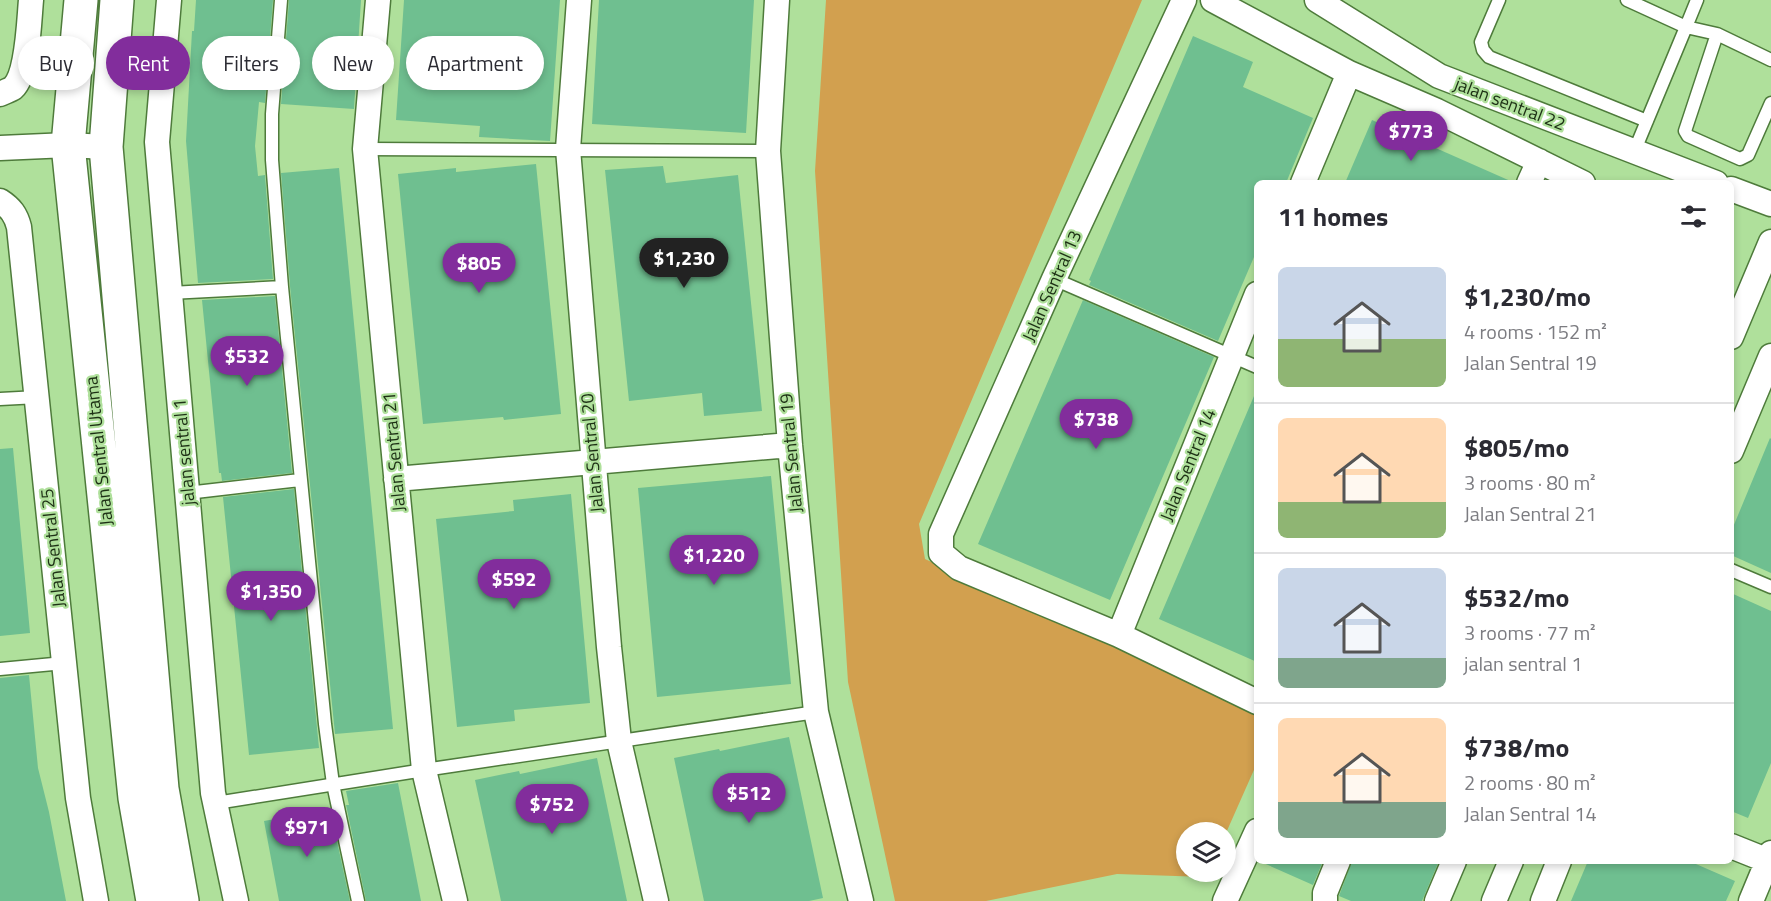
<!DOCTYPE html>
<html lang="en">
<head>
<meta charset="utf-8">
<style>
	body { margin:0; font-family:"Titillium Web",sans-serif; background:#f7f7f7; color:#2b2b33; height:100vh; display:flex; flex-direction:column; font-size:22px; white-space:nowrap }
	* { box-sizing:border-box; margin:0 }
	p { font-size:20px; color:#7c7c81 }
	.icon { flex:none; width:33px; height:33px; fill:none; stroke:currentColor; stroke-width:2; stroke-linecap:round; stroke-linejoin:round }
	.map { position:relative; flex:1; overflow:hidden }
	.details { position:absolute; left:1254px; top:180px; width:480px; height:684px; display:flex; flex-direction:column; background:#fff; border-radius:9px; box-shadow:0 3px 9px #0003 }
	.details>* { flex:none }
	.top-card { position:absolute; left:18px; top:36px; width:570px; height:54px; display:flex; gap:12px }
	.fabs { position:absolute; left:1176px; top:822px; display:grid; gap:12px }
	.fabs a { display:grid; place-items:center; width:60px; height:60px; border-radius:50%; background:#fff; box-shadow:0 3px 9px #0003; font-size:30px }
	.price { position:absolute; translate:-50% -51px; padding:0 14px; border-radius:21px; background:#822d9c; color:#fff; font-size:20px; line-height:39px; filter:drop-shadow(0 2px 3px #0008) }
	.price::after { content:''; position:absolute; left:50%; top:36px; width:18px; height:14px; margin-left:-9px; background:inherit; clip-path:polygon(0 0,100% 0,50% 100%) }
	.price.active { background:#222; color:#fff }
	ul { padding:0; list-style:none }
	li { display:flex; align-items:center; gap:18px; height:150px; padding:0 24px }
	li+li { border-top:2px solid #e1e1e2 }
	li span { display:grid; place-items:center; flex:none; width:168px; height:120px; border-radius:9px; color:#555 }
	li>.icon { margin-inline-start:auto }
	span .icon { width:72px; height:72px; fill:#fffc; stroke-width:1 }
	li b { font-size:26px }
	h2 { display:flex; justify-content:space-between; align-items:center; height:72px; padding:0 24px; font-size:26px }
	.tag { padding:0 21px; border-radius:27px; background:#fff; box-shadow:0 3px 9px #0003; font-size:21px; line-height:54px }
	.tag.active { background:#822d9c; color:#fff }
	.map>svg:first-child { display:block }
	.green { fill:#d2a04f }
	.building { fill:#6fbf90 }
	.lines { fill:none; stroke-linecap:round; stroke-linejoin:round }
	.lane-casing { stroke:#4e7b3b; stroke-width:15 }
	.street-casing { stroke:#4e7b3b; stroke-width:27 }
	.secondary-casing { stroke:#4e7b3b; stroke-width:36 }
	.lane { stroke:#fff; stroke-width:12 }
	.street { stroke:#fff; stroke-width:24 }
	.secondary { stroke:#fff; stroke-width:33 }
	.labels { text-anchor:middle; stroke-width:4.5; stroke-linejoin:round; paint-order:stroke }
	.street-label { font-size:18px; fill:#1d3015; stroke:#afe09b }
</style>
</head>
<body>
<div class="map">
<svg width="1771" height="901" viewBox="0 0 1771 901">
	<rect width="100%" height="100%" fill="#afe09b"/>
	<path class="green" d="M826 0H1142L919 524 925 559 1257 712V763L1226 833 1186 832V872H1208L1205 877 1117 874 986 901H895L848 682 815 171Z"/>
	<path class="building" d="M196 0H273L265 103 259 102 255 146 258 176 265 175 273 279 198 283 186 141 192 31H194Z
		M289 0H361L354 109 281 104Z
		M404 0H560L550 141 479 137 480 126 396 120Z
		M599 0H754L746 133 592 124Z
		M1193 36 1253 62 1243 87 1313 118 1286 183H1257V250L1218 341 1089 285 1091 281 1089 280Z
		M1372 120 1447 153 1515 183H1345Z
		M536 164 561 414 504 420 503 417 423 424 398 174 456 168V172Z
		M663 166 666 183 738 175 762 411 704 416 702 393 629 401 605 170Z
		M339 168 393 729 335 734 290 286 281 173Z
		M275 296 292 473 222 481 221 473H219L202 300Z
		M1083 300 1214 357 1110 600 978 544Z
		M1257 389V662L1159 619Z
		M1770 438 1771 439V573L1731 555V532Z
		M13 448 30 633 0 636V449Z
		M771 476 791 684 657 697 638 488Z
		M294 489 319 748 249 755 223 497Z
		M571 494 590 703 514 710 515 721 457 727 436 519 514 511 513 500Z
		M1731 593 1771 611V763L1748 818 1731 811Z
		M29 675 38 768 49 812 66 901H0V678Z
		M789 737 823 898 809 901H704L674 758 719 749 720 751Z
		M597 758 627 901H501L475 780 519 771 520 774Z
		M398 783 421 901H366L346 805H349L346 791Z
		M330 809 350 901H279L264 821Z
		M1259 861H1323L1313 885Z
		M1352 861H1439L1422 901H1351L1339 896Z
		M1588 861H1689L1735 881 1726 901H1571Z"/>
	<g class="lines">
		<defs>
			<path id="lane" d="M281 0 272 114V160L282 287 325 724 333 784 358 901
				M1499 0 1481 42 1483 50 1489 57 1647 121
				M1627 0 1686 27 1697 0
				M1717 34 1771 60
				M365 149 768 151
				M1634 152 1686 27 1717 34 1685 131 1688 136 1740 159 1748 155 1771 103
				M1054 279 1257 367
				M170 293 282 287
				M0 399 38 397
				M187 493 300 480
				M1731 570 1771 587
				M0 669 64 663
				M216 803 424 770 816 712"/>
			<path id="street" d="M169 0 157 142 213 793 236 901
				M378 0 365 149 424 770 455 901
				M579 0 568 149 609 647 619 741 656 901
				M777 0 768 151 790 445 816 712 861 901
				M1184 0 1054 279 941 534V553L959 568 1119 635 1257 702
				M1213 0 1349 73 1437 111 1583 183
				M1317 0 1439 76 1716 183
				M0 94C4 92 10 90 13 88 28 74 29 21 31 0
				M0 148 68 145 106 147
				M1303 183 1349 73
				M1529 183 1539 161
				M1731 189 1771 204
				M0 201C11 208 16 215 19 227L78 798 96 901
				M1731 337 1771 242
				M1731 451 1771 356
				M396 479 790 445
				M1119 635 1257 294
				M1731 846 1771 862
				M1225 901 1257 831
				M1325 901V893L1338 861
				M1437 901 1454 861
				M1494 901 1511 861
				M1543 901 1559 861
				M1751 901 1771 853"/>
			<path id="secondary" d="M81 0 68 145 135 798 153 901
				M117 0 106 147 162 789 182 901"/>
		</defs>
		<use href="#lane" class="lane-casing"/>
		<use href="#street" class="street-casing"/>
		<use href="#secondary" class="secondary-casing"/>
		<use href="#lane" class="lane"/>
		<use href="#street" class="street"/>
		<use href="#secondary" class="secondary"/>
	</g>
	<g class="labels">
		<g class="street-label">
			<text transform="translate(1510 104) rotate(21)" y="6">jalan sentral 22</text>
			<text transform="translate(1052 286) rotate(-66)" y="6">Jalan Sentral 13</text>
			<text transform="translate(99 451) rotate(-96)" y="6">Jalan Sentral Utama</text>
			<text transform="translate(184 452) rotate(-95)" y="6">jalan sentral 1</text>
			<text transform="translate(394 452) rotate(-95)" y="6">Jalan Sentral 21</text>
			<text transform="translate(592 453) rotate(-95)" y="6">Jalan Sentral 20</text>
			<text transform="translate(791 453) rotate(-95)" y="6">Jalan Sentral 19</text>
			<text transform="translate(1188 465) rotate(-68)" y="6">Jalan Sentral 14</text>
			<text transform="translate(53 548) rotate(-96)" y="6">Jalan Sentral 25</text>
		</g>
	</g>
</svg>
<div class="fabs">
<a><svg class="icon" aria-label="layers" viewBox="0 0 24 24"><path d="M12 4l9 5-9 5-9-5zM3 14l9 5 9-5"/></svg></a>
</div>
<b class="price" style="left:1411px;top:162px">$773</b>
<b class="price active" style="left:684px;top:289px">$1,230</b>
<b class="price" style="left:479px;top:294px">$805</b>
<b class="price" style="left:247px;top:387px">$532</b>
<b class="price" style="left:1096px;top:450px">$738</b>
<b class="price" style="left:714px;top:586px">$1,220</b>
<b class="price" style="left:514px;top:610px">$592</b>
<b class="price" style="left:271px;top:622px">$1,350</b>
<b class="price" style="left:749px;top:824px">$512</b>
<b class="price" style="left:552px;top:835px">$752</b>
<b class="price" style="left:307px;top:858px">$971</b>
<div class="top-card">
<a class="tag">Buy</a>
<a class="tag active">Rent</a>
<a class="tag">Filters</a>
<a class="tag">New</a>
<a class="tag">Apartment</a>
</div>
<section class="details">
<h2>11 homes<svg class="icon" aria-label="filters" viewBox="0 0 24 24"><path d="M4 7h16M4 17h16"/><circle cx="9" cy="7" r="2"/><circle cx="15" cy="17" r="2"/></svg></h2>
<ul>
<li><span style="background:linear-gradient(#c9d6e8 60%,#8fb573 0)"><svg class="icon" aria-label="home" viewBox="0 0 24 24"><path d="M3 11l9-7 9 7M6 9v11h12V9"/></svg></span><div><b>$1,230/mo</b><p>4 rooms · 152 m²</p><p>Jalan Sentral 19</p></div></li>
<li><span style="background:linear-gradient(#ffd9b3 70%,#8fb573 0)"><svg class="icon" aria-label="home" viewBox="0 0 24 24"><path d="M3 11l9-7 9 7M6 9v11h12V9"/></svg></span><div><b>$805/mo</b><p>3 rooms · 80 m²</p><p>Jalan Sentral 21</p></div></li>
<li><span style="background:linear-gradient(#c9d6e8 75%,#7fa58c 0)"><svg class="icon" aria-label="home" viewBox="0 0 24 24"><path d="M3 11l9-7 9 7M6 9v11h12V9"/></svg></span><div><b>$532/mo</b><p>3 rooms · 77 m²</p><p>jalan sentral 1</p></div></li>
<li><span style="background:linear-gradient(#ffd9b3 70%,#7fa58c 0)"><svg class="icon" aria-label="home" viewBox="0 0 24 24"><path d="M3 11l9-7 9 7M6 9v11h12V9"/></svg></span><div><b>$738/mo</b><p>2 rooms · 80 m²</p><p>Jalan Sentral 14</p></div></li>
</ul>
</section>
</div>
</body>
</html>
